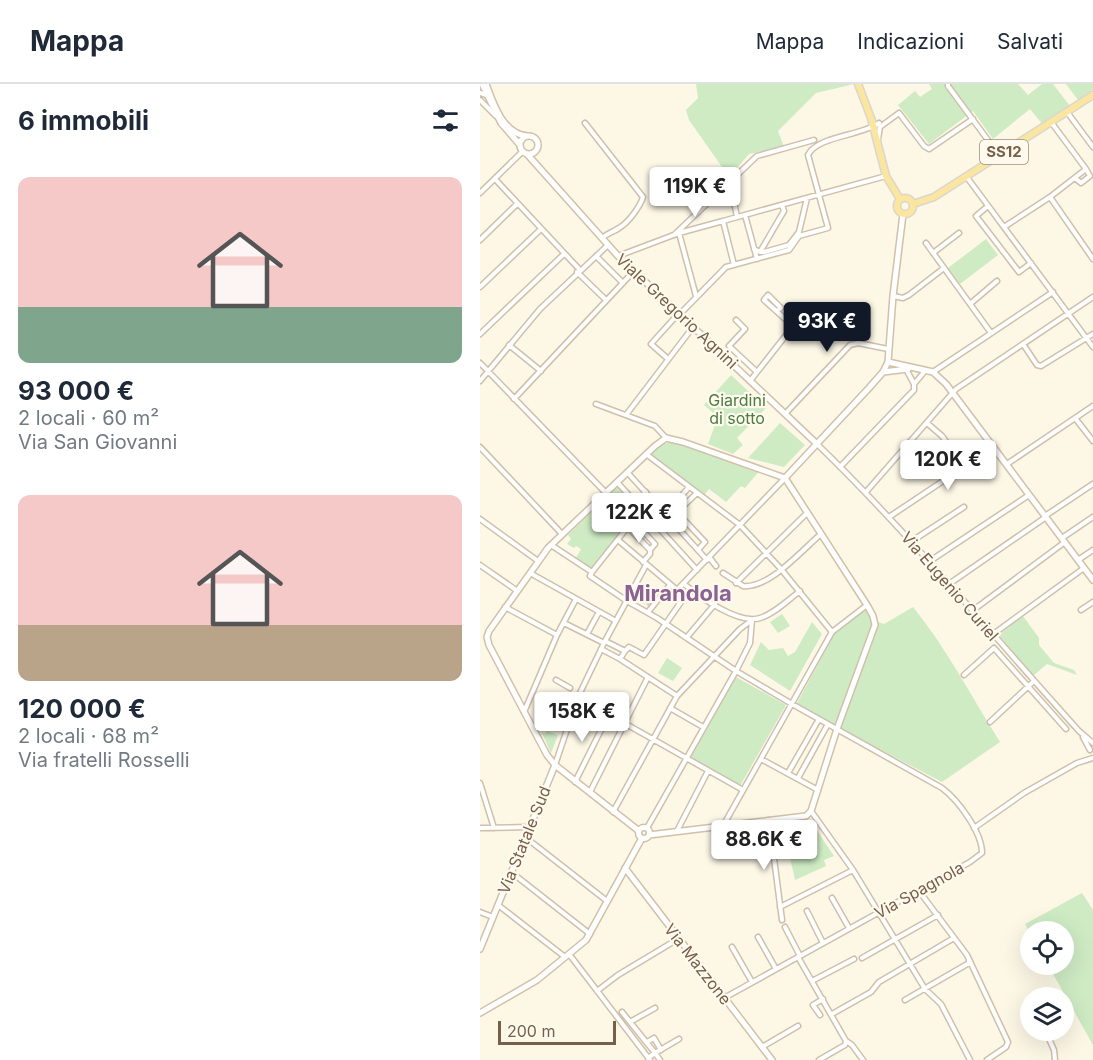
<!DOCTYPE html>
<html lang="it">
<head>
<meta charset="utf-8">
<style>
	body { margin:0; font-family:Inter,sans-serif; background:#f2f2f3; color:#1f2937; height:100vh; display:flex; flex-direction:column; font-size:22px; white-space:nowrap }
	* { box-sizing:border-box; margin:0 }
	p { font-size:20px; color:#747a83 }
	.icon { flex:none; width:33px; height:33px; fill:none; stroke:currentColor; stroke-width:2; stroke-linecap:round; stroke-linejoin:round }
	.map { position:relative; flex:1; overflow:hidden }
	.side { display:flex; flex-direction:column; background:#fff; width:480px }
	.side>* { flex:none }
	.fabs { position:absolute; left:540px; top:837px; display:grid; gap:12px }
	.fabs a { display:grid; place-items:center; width:54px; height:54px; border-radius:50%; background:#fff; box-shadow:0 6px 24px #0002; font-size:30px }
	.scale { position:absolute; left:18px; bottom:15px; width:118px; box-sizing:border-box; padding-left:6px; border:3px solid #76604a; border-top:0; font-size:16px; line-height:21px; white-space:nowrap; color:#76604a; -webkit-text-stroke:4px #fffaed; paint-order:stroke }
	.price { position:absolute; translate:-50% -51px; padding:0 14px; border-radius:6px; background:#fff; color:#222; font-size:20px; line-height:39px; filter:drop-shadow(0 2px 3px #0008) }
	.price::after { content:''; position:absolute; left:50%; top:36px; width:18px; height:14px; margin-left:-9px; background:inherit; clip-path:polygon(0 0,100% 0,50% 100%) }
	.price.selected { background:#111827; color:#fff }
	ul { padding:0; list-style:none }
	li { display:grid; align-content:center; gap:12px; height:318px; padding:0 18px }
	li span { display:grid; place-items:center; height:186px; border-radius:12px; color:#555 }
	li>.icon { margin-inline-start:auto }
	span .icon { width:108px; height:108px; fill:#fffc; stroke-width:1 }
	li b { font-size:26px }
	h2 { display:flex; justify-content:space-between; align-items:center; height:72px; padding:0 18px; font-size:26px }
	header { display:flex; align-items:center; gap:36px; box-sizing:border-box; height:84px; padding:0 30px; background:#fff; border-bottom:2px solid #e0e1e3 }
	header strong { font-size:28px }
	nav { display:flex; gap:33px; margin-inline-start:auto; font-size:21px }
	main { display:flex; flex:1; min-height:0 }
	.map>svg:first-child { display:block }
	.green { fill:#ceebc4 }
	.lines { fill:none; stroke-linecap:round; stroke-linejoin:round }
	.street-tunnel { stroke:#dbd1bf; stroke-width:4; stroke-dasharray:4 2; stroke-linecap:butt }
	.street-casing { stroke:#cfc0ac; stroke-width:7 }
	.secondary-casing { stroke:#d2c1a9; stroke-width:8 }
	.primary-casing { stroke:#dbd6d0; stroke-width:9 }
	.street { stroke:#fff; stroke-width:4 }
	.secondary { stroke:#fff; stroke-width:5 }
	.primary { stroke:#fbe69f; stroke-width:6 }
	.labels { text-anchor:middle; stroke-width:4.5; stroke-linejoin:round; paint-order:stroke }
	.shield { fill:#fffaed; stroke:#9f8e7b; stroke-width:1.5 }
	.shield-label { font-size:15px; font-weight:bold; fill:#76604a }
	.street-label { font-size:16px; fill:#76604a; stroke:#fffaed }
	.park-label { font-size:16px; fill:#4b7c42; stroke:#fffaed }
	.district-label { font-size:22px; font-weight:bold; fill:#8a6293; stroke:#fffaed }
</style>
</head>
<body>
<header>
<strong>Mappa</strong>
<nav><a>Mappa</a><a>Indicazioni</a><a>Salvati</a></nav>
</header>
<main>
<section class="side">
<h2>6 immobili<svg class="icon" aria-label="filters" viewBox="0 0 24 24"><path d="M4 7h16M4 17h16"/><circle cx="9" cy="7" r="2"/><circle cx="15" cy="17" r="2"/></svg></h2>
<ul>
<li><span style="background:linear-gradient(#f6c9c9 70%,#7fa58c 0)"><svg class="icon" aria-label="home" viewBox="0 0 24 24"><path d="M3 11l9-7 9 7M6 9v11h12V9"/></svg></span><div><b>93 000 €</b><p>2 locali · 60 m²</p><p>Via San Giovanni</p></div></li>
<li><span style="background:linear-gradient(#f6c9c9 70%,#b9a48a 0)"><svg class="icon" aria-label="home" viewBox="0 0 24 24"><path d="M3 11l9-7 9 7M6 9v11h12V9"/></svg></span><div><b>120 000 €</b><p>2 locali · 68 m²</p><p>Via fratelli Rosselli</p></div></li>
</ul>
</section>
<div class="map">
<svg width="613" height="976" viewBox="0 0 613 976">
	<rect width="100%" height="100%" fill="#fdf7e6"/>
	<path class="green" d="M216 0H374L336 9 298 47 304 63 269 70 249 93 209 36 206 26 218 14Z
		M449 0H538L548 11 562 0H573L590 22 563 41 550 25 513 55 493 27 449 60 418 21 435 7 440 13 452 5Z
		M586 0H613V6L598 16Z
		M506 155 518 171 480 200 468 184Z
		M251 291 286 324 257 354 263 361 253 370 228 360 238 333 224 321Z
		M300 339 325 361 304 383 268 374Z
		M194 357 281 385 265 404 261 402 246 418 229 405 223 413 169 372 181 361Z
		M138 402 159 425 111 484 96 474 101 465 96 462 94 464 87 460 91 455 88 451Z
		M387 521 395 541 357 645 316 621 356 547Z
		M433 523C467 565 491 612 520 658L462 698 359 644 398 538 404 540Z
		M302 530 310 542 298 549 290 538Z
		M543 532 559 554V561L574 579 594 586 597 591 567 580 553 592 519 551Z
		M332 538 342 550 310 607 270 581 281 558 289 566 303 564 308 572 315 568Z
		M187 574 202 584 193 597 178 589Z
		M256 593 306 621 260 702 210 675Z
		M67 647 78 651 71 669 62 649 65 650Z
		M333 741 354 772 344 776 346 782 315 796 309 769H298L295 746Z
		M602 809 613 826V961L568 881 584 880V848L550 849 545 840Z"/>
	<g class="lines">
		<path class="street-tunnel" d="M151 511 173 522"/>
		<defs>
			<path id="street" d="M468 0V2L519 71
				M0 9 6 11
				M0 16 16 32
				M587 28 613 63
				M105 39 163 113C160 123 148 139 139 144 133 148 128 149 122 154
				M398 55 400 43 419 29 444 62 449 65 493 35
				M486 92 613 263
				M595 94 601 99 610 92 606 85
				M15 95 100 186
				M0 109 42 68
				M253 113 257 133
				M570 113 613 175
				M508 122 496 132 539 188 551 179
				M265 131 277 175
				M524 143 570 113 606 85 571 38
				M199 149 216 212
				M194 151 277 72 334 56
				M0 156 37 120
				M446 159 511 249
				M274 165 280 168 304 127 302 121
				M280 168H284L309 161 319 148 327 114
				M453 169 479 149
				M116 172 143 199
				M138 172 199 149 243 137
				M254 181 243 137 406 92
				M97 188 126 216
				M0 203 61 145
				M413 212 423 214 429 211 464 184
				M490 220 517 197
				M297 227 301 224 288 211 284 216 314 243
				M200 230 246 183 309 166 319 152 348 144 328 71C337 52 381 52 399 39
				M256 236 265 245 249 262 277 288
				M0 250 84 170
				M543 260 557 281 561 282 613 250
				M29 261 61 287
				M187 274 171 260 199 229
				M0 279 126 409
				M426 285 434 300
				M453 288 573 208
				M0 297 60 225 128 161
				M270 297 329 222
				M34 315 154 187
				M116 320 175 342 186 354
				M305 330 370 261 378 259 408 265
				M146 331 213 243
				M595 334 613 357
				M447 339 462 352 485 383
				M337 360C430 450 512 551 599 647L613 659
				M0 363 82 450
				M166 370 260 441 301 485 352 548
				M527 380 613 322
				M360 383 434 306V300L445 287
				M147 388 227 476
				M137 398 217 486
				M209 403 192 423 225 458 218 466
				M386 408 476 305 613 213
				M155 418 166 408
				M197 428 217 409
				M565 432 613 400
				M409 433 514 363
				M0 435 58 477
				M148 443 170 466 175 460 153 436
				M582 454 613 433
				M138 456 197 506 305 394
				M432 457 484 423
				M71 461 112 488 110 492 147 517 177 534 256 587 312 620 462 704C478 716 502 748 502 769L490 778 244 914
				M229 473 236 482
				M598 476 613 466
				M450 477 549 411
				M163 478 170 470V466
				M0 481 36 506
				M112 488 162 425
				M50 489 136 537
				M243 489 263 502C289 505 322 466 341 450
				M256 499 327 429
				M204 500C220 513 259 541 280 534 294 530 308 516 320 507
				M469 500 566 433
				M155 503 178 516
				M25 523 77 551
				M601 526 613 518
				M492 527 585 458
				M168 528 190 501
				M84 539 124 559
				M107 550 119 528
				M512 551 604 484
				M207 553 235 520
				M121 565 140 575 145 567 125 557
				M145 567 149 563 164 571 210 505
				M140 575 197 612
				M484 591 514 564 586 645
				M76 596 90 604
				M98 613 263 706
				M190 624 223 643
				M44 628 77 551 96 515
				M510 638 554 597
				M603 653 610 666
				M281 675 338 706
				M75 681 98 613 124 559 166 481
				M308 689 339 635
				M318 694 348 640
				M95 698 129 630
				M0 699 14 744
				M110 708 168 593
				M331 727 373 786 445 905 461 920 490 976
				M133 728 197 612 260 545 272 536
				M289 736 302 836
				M243 742 352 548 387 521
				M0 744 49 743
				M167 744 256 587 270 559 272 536
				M494 744 544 709 597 679 613 674
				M197 747 228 687
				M45 753 127 817
				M31 788 110 850
				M439 807 487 871 528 958 526 963 507 976
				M352 814 369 844
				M18 821 85 873
				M300 823 373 786
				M327 827 343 859
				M0 828 13 833
				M305 843 320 872
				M278 853 296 885
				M252 863 272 898
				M89 870 170 976
				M318 873 366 957 372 961 383 976
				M382 874 458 831
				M332 897 374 875
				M117 907 138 891 198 855
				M425 916 489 879V876
				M142 928 175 969 168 974
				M352 930 391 908 399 898 474 854
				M340 931 333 921 343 915
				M150 938 175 924
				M565 946 574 966 575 976
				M167 958 174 954 181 966
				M282 963 318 942
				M180 976 175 969 199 955
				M339 976 365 961 366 958"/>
			<path id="secondary" d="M2 0 21 39 40 61
				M6 0C13 19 23 51 48 52
				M40 61a9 9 0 1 1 18 0a9 9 0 1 1-18 0Z
				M47 70 138 172 337 360
				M408 278 453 288 466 300 613 496
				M403 288 428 285
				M305 394 389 304 403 288 408 278 413 212 423 130
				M158.5 749a5.5 5.5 0 1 1 11 0a5.5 5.5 0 1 1-11 0Z
				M159 747 75 681 67 671 9 561 7 553 9 547 68 464 175 362 186 354 203 358 305 394
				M169 751 326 732 331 727 357 645 395 541 393 532 387 521 305 394
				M145 784 292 976
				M0 865 75 681
				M0 929 57 896 106 856 162 754"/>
			<path id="primary" d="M378 0 391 34 406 92 420 115
				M417 122a8 8 0 1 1 16 0a8 8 0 1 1-16 0Z
				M433 120 454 113 613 11"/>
		</defs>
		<use href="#street" class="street-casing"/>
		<use href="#secondary" class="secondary-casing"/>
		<use href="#primary" class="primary-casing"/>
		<use href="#street" class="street"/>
		<use href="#secondary" class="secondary"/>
		<use href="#primary" class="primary"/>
	</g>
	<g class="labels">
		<rect class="shield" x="500" y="56" width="48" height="24" rx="4.5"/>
		<g class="shield-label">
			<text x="524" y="73">SS12</text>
		</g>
		<g class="street-label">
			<text transform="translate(197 227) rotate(43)" y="6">Viale Gregorio Agnini</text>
			<text transform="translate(470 502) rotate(49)" y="6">Via Eugenio Curiel</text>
			<text transform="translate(44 756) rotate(-68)" y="6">Via Statale Sud</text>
			<text transform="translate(439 806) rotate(-29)" y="6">Via Spagnola</text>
			<text transform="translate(218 880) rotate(52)" y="6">Via Mazzone</text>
		</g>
		<g class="park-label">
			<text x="257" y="322">Giardini<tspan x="257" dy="18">di sotto</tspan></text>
		</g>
		<g class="district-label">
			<text x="198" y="517">Mirandola</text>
		</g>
	</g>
</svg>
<div class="fabs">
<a><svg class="icon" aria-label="locate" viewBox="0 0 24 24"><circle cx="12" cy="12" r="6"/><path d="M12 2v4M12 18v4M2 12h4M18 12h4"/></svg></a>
<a><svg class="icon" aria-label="layers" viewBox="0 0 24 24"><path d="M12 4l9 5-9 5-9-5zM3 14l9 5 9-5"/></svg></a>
</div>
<div class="scale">200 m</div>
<b class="price" style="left:215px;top:134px">119K €</b>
<b class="price selected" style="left:347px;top:269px">93K €</b>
<b class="price" style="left:468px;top:407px">120K €</b>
<b class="price" style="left:159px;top:460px">122K €</b>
<b class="price" style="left:102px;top:659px">158K €</b>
<b class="price" style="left:284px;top:787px">88.6K €</b>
</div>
</main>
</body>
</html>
